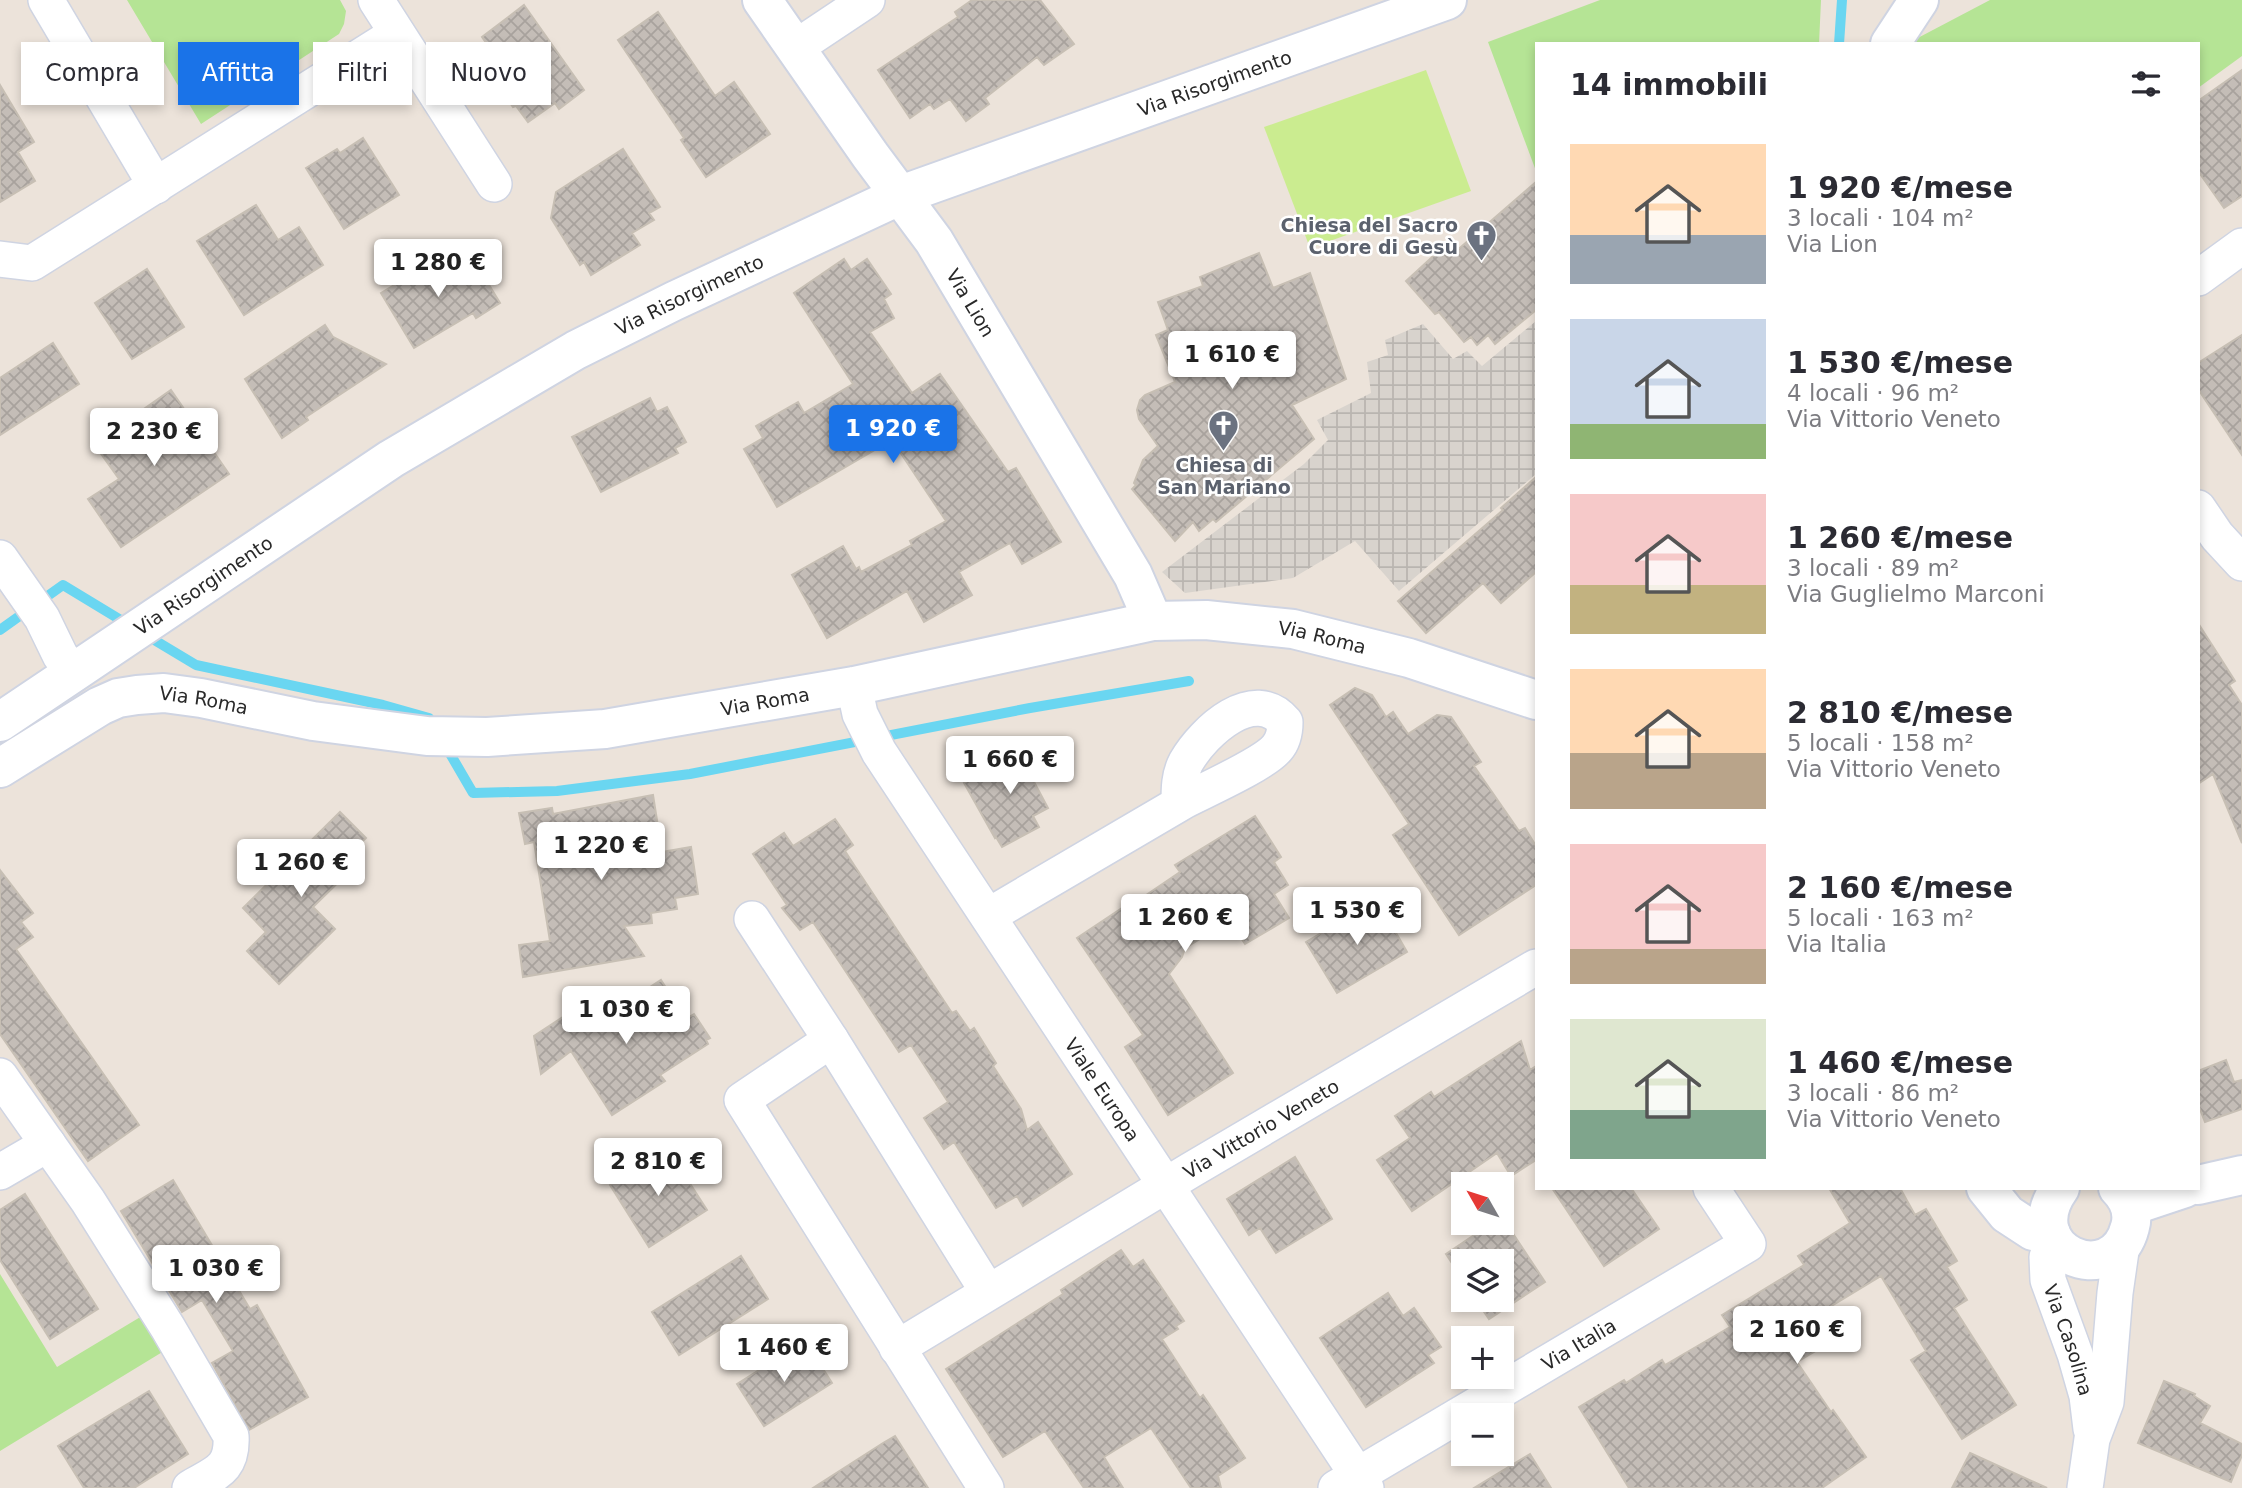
<!DOCTYPE html>
<html lang="it">
<head>
<meta charset="utf-8">
<style>
	body { margin:0; font-family:"DejaVu Sans",sans-serif; background:#f7f7f7; color:#2b2b33; height:100vh; display:flex; flex-direction:column; font-size:26px; white-space:nowrap }
	* { box-sizing:border-box; margin:0 }
	p { font-size:23px; color:#7c7c81 }
	.icon { flex:none; width:38px; height:38px; fill:none; stroke:currentColor; stroke-width:2; stroke-linecap:round; stroke-linejoin:round }
	.map { position:relative; flex:1; overflow:hidden }
	.sheet { position:absolute; left:1535px; top:42px; width:665px; height:1148px; display:flex; flex-direction:column; background:#fff; border-radius:0px; box-shadow:0 4px 10px #0003 }
	.sheet>* { flex:none }
	.hud { position:absolute; left:21px; top:42px; width:665px; height:63px; display:flex; gap:14px }
	.needle { width:46px; rotate:309deg }
	.tools { position:absolute; left:1451px; top:1172px; display:grid; gap:14px }
	.tools a { display:grid; place-items:center; width:63px; height:63px; border-radius:0px; background:#fff; box-shadow:0 4px 10px #0003; font-size:35px }
	.price { position:absolute; translate:-50% -60px; padding:0 16px; border-radius:7px; background:#fff; color:#222; font-size:23px; line-height:46px; filter:drop-shadow(0 2px 4px #0008) }
	.price::after { content:''; position:absolute; left:50%; top:42px; width:21px; height:16px; margin-left:-10px; background:inherit; clip-path:polygon(0 0,100% 0,50% 100%) }
	.price.active { background:#1a73e8; color:#fff }
	ul { padding:0; list-style:none }
	li { display:flex; align-items:center; gap:21px; height:175px; padding:0 35px }
	li span { display:grid; place-items:center; flex:none; width:196px; height:140px; border-radius:0px; color:#555 }
	li>.icon { margin-inline-start:auto }
	span .icon { width:84px; height:84px; fill:#fffc; stroke-width:1 }
	li b { font-size:30px }
	h2 { display:flex; justify-content:space-between; align-items:center; height:84px; padding:0 35px; font-size:30px }
	.tag { padding:0 24px; border-radius:0px; background:#fff; box-shadow:0 4px 10px #0003; font-size:24px; line-height:63px }
	.tag.active { background:#1a73e8; color:#fff }
	.map>svg:first-child { display:block }
	.park { fill:#b5e495 }
	.pitch { fill:#cbec90 }
	.plaza { fill:url(#plaza-grid) }
	.lines { fill:none; stroke-linecap:round; stroke-linejoin:round }
	.stream { stroke:#6ad6f1; stroke-width:10 }
	.building { fill:url(#building-cross-hatch); stroke:#c7bfb4; stroke-width:2 }
	.minor-casing { stroke:#cfd4e2; stroke-width:38 }
	.tertiary-casing { stroke:#cfd4e2; stroke-width:42 }
	.secondary-casing { stroke:#cfd4e2; stroke-width:42 }
	.minor { stroke:#fff; stroke-width:35 }
	.tertiary { stroke:#fff; stroke-width:38 }
	.secondary { stroke:#fff; stroke-width:38 }
	.labels { text-anchor:middle; stroke-width:5; stroke-linejoin:round; paint-order:stroke }
	.street-label { font-size:19px; fill:#292929; stroke:#fff }
	.worship-label { font-size:19px; font-weight:bold; fill:#5b616d; stroke:#fff; text-anchor:end }
</style>
</head>
<body>
<div class="map">
<svg width="2242" height="1488" viewBox="0 0 2242 1488">
	<defs>
		<pattern id="plaza-grid" width="8" height="8" patternUnits="userSpaceOnUse" patternTransform="scale(1.75)"><rect width="8" height="8" fill="#d8d3cd"/><path d="M0 4h8M4 0v8" fill="none" stroke="#b9b5b0"/></pattern>
		<pattern id="building-cross-hatch" width="8" height="8" patternUnits="userSpaceOnUse" patternTransform="scale(1.75)"><rect width="8" height="8" fill="#c4bdb7"/><path d="M0 0l8 8M0 8l8-8" fill="none" stroke="#a8a29d"/></pattern>
	</defs>
	<rect width="100%" height="100%" fill="#ece3da"/>
	<path class="park" d="M127 0H340L346 11 344 24 339 34 201 124Z
		M1600 0H1821L1819 44H1536V171L1488 42Z
		M1990 0H2242V56L2198 88V44H1911L1912 41Z
		M0 1274 57 1367 142 1316 164 1351 0 1451Z"/>
	<path class="pitch" d="M1426 70 1471 191 1310 248 1264 127Z"/>
	<path class="plaza" d="M1536 321V474L1399 591 1355 541 1293 578 1185 593 1162 572 1304 464 1328 440 1317 420 1371 393 1367 362 1388 355 1385 340 1423 324 1453 359 1467 351 1482 366Z"/>
	<g class="lines">
		<path class="stream" d="M1839 44 1842 0
			M0 630 63 585 129 625
			M146 635 196 665 383 705 429 718 433 725
			M445 745 473 793 557 791 690 774 1030 708 1189 681"/>
	</g>
	<path class="building" d="M972 0H1040L1074 44 1044 65 1037 57 985 98 989 104 966 121 950 99 934 109 930 104 910 118 878 70 958 17 955 12Z
		M524 5 584 90 559 109 555 103 528 122 516 106 513 107 481 62 493 53 482 37Z
		M658 12 715 96 734 82 770 134 706 177 681 140 684 138 618 40Z
		M2242 70V196L2224 208 2198 171V101Z
		M0 85 34 142 18 152 35 181 0 202Z
		M363 138 399 195 344 229 306 168 337 149 340 153Z
		M623 149 660 207 649 213 654 220 632 233 640 245 591 275 584 262 580 265 551 218 556 192Z
		M1536 182V310L1495 344 1488 335 1477 345 1471 337 1464 342 1439 312 1435 314 1406 281 1442 248 1445 252 1450 248 1454 253Z
		M256 205 278 240 299 227 323 265 244 315 197 241Z
		M447 253 459 273 468 267 475 279 483 275 500 303 476 318 473 313 414 348 381 293Z
		M1259 253 1273 288 1310 273 1346 379 1292 405 1314 439 1216 522 1213 519 1199 531 1193 522 1175 541 1132 489 1136 485 1134 483 1143 460 1158 446 1139 419 1137 410 1140 400 1145 395 1175 382 1156 335 1168 330 1158 302 1203 286 1200 277Z
		M844 259 851 270 867 259 891 294 884 299 894 318 870 332 912 393 940 374 1008 472 1016 468 1061 542 1022 564 1010 543 959 572 972 595 924 622 907 591 827 638 792 575 843 546 856 569 859 567 861 572 912 545 910 541 946 521 892 440 777 507 744 449 763 438 756 426 798 402 804 413 853 384 794 293Z
		M147 269 184 327 132 359 95 303Z
		M325 325 333 337 386 364 306 417 308 420 282 438 245 379Z
		M2242 335V455L2198 389V363Z
		M53 343 79 384 0 435V378Z
		M171 390 229 474 121 547 88 499 119 479 94 444Z
		M650 398 657 412 667 407 686 442 675 448 678 453 601 492 572 437Z
		M1536 477V572L1501 603 1483 583 1426 633 1398 601 1503 510 1501 508Z
		M2198 623 2235 681 2229 685 2242 705V843L2213 774 2198 784Z
		M1355 688 1372 695 1386 717 1393 712 1408 734 1437 715 1451 717 1481 762 1474 766 1519 831 1525 828 1536 846V885L1459 935 1393 835 1409 824 1330 705Z
		M1035 748 1048 772 1033 780 1048 808 1033 816 1039 827 1002 847 996 837 995 838 964 783 1017 753 1020 757Z
		M653 795 662 852 691 847 698 894 675 898 677 909 651 913 652 923 624 926 644 956 523 977 519 945 550 941 534 842 525 844 519 813 552 808 553 814Z
		M340 812 366 838 345 858 354 867 313 907 335 929 279 984 247 951 266 932 243 908Z
		M1255 816 1281 857 1274 862 1288 885 1274 894 1289 918 1245 944 1230 921 1185 948 1182 957 1169 974 1233 1073 1168 1115 1125 1047 1143 1035 1077 938 1125 906 1127 908 1180 872 1175 865Z
		M835 819 853 845 845 851 854 865 952 1013 956 1011 970 1031 974 1028 996 1063 993 1066 1021 1109 1027 1130 1038 1122 1072 1174 1023 1206 1017 1196 996 1208 954 1142 944 1149 924 1118 948 1102 911 1045 899 1052 813 922 800 930 782 908 787 905 753 854 784 833 793 846Z
		M0 870 33 913 21 922 33 937 16 949 139 1125 88 1161 0 1034Z
		M1377 900 1407 952 1337 993 1306 942Z
		M661 980 686 1019 694 1014 710 1038 706 1040 708 1044 660 1075 665 1081 612 1115 571 1051 541 1074 534 1036 572 1011 584 1030Z
		M1521 1041 1530 1070 1536 1066V1160L1511 1176 1497 1153 1412 1211 1377 1160 1410 1138 1395 1116 1431 1092 1434 1097Z
		M2226 1060 2234 1082 2242 1080V1109L2205 1122 2198 1104V1071Z
		M667 1148 707 1210 649 1247 610 1185Z
		M1295 1157 1332 1219 1276 1253 1260 1228 1249 1235 1227 1199Z
		M173 1180 250 1309 257 1305 308 1397 249 1430 212 1363 233 1351 202 1300 182 1312 121 1211Z
		M1552 1188H1631L1659 1229 1604 1266Z
		M1829 1188H1900L1915 1215 1926 1209 1957 1261 1947 1267 1967 1300 1954 1308 2016 1405 1962 1439 1911 1360 1926 1351 1881 1276 1820 1313 1836 1339 1797 1362 1831 1412 1833 1410 1866 1457 1822 1488H1629L1579 1407 1624 1380 1626 1383 1662 1360 1665 1365 1730 1327 1722 1315 1804 1265 1798 1256 1850 1223Z
		M25 1194 98 1309 50 1339 0 1260V1210Z
		M1502 1217 1545 1282 1489 1319 1476 1300H1502V1262H1463V1280L1446 1254 1492 1223H1502Z
		M1121 1250 1133 1267 1143 1260 1184 1321 1176 1326 1178 1329 1162 1339 1200 1398 1203 1395 1245 1458 1218 1476 1221 1488H1191L1151 1428 1104 1457 1123 1488H1084L1045 1431 1003 1457 946 1369 1063 1294 1061 1290Z
		M741 1256 768 1299 679 1355 652 1312Z
		M1388 1293 1403 1316 1414 1308 1441 1347 1428 1355 1434 1363 1366 1407 1320 1338Z
		M805 1341 832 1383 764 1426 737 1384Z
		M2164 1381 2195 1394 2194 1396 2210 1406 2200 1423 2242 1444V1455L2231 1482 2138 1443Z
		M149 1391 188 1454 134 1488H84L58 1446Z
		M895 1436 928 1488H813L883 1443Z
		M1970 1453 2047 1488H1952Z
		M1530 1454 1551 1488H1474Z"/>
	<g class="lines">
		<defs>
			<g id="minor">
				<path d="M46 0 156 186"/>
				<path d="M376 0 494 184"/>
				<path d="M795 48 867 0"/>
				<path d="M0 259 32 263 396 34"/>
				<path d="M2198 278 2242 246"/>
				<path d="M2198 508 2217 536 2242 563"/>
				<path d="M0 558 42 618 60 655 73 674"/>
				<path id="s1" d="M854 686 860 714 879 752 1366 1488"/>
				<path d="M988 916 1012 902 1179 804 1184 801C1205 790 1264 764 1277 748 1284 740 1285 731 1285 722 1254 685 1204 731 1186 762 1179 775 1179 789 1179 804"/>
				<path d="M752 919 831 1040 988 1292"/>
				<path d="M831 1040 742 1100 986 1488"/>
				<path d="M0 1076 88 1201 168 1328 231 1436C233 1470 215 1473 190 1488"/>
				<path d="M0 1172 48 1144"/>
				<path id="s2" d="M2054 1242 2047 1257 2048 1280 2075 1354 2087 1396 2091 1429"/>
				<path id="s3" d="M897 1348 1191 1170 1536 967"/>
				<path id="s4" d="M1336 1488 1748 1244 1711 1188"/>
				<path d="M2085 1488 2092 1439 2106 1402 2115 1293 2122 1244"/>
			</g>
			<g id="tertiary">
				<path id="s5" d="M762 0 870 155 934 241 1133 575 1153 621"/>
				<path d="M1890 44 1919 0"/>
				<path id="s6" d="M0 768 100 706 118 698 137 695 164 693 201 698 313 721 427 736 487 737 605 729 854 686 1153 621 1206 620 1293 629 1409 658 1536 700"/>
				<path d="M2198 1185 2242 1175"/>
				<path d="M1986 1188 2007 1214 2033 1231 2051 1234"/>
				<path d="M2060 1188C2015 1251 2113 1293 2130 1227 2134 1213 2129 1199 2118 1188"/>
				<path d="M2131 1206 2185 1188"/>
			</g>
			<g id="secondary">
				<path id="s7" d="M0 722 391 459 576 350 674 301 901 195 1447 0"/>
			</g>
		</defs>
		<use href="#minor" class="minor-casing"/>
		<use href="#tertiary" class="tertiary-casing"/>
		<use href="#secondary" class="secondary-casing"/>
		<use href="#minor" class="minor"/>
		<use href="#tertiary" class="tertiary"/>
		<use href="#secondary" class="secondary"/>
	</g>
	<defs>
		<symbol id="church-pin" viewBox="-11 -11 22 30"><path d="M0 17L-7.5 6A9.5 9.5 0 1 1 7.5 6Z" fill="#6b7280" stroke="#fff"/><path d="M-1.2-6h2.4v3.5h3.3v2.4h-3.3V6h-2.4V-.1h-3.3v-2.4h3.3Z" fill="#fff"/></symbol>
	</defs>
	<g fill-rule="evenodd">
		<use href="#church-pin" x="1464" y="218" width="35" height="47"/>
		<use href="#church-pin" x="1206" y="408" width="35" height="47"/>
	</g>
	<g class="labels">
		<g class="street-label">
			<text dy="7" stroke="none"><textPath href="#s7" startOffset="1379">Via Risorgimento</textPath></text>
			<text dy="7" stroke="none"><textPath href="#s7" startOffset="812">Via Risorgimento</textPath></text>
			<text dy="7" stroke="none"><textPath href="#s5" startOffset="368">Via Lion</textPath></text>
			<text dy="7" stroke="none"><textPath href="#s7" startOffset="245">Via Risorgimento</textPath></text>
			<text dy="7" stroke="none"><textPath href="#s6" startOffset="1358">Via Roma</textPath></text>
			<text dy="7" stroke="none"><textPath href="#s6" startOffset="791">Via Roma</textPath></text>
			<text dy="7" stroke="none"><textPath href="#s6" startOffset="224">Via Roma</textPath></text>
			<text dy="7" stroke="none"><textPath href="#s1" startOffset="476">Viale Europa</textPath></text>
			<text dy="7" stroke="none"><textPath href="#s3" startOffset="425">Via Vittorio Veneto</textPath></text>
			<text dy="7" stroke="none"><textPath href="#s2" startOffset="103">Via Casolina</textPath></text>
			<text dy="7" stroke="none"><textPath href="#s4" startOffset="282">Via Italia</textPath></text>
		</g>
		<g class="worship-label">
			<text x="1458" y="232">Chiesa del Sacro<tspan x="1458" dy="22">Cuore di Gesù</tspan></text>
			<text x="1224" y="472" text-anchor="middle">Chiesa di<tspan x="1224" dy="22">San Mariano</tspan></text>
		</g>
	</g>
</svg>
<div class="tools">
<a><svg class="needle" viewBox="-14 -14 28 28"><path d="M0-13l5 13h-10z" fill="#e53935"/><path d="M0 13l5-13h-10z" fill="#7c7c81"/></svg></a>
<a><svg class="icon" aria-label="layers" viewBox="0 0 24 24"><path d="M12 4l9 5-9 5-9-5zM3 14l9 5 9-5"/></svg></a>
<a>+</a>
<a>−</a>
</div>
<b class="price" style="left:438px;top:299px">1 280 €</b>
<b class="price" style="left:1232px;top:391px">1 610 €</b>
<b class="price active" style="left:893px;top:465px">1 920 €</b>
<b class="price" style="left:154px;top:468px">2 230 €</b>
<b class="price" style="left:1010px;top:796px">1 660 €</b>
<b class="price" style="left:601px;top:882px">1 220 €</b>
<b class="price" style="left:301px;top:899px">1 260 €</b>
<b class="price" style="left:1357px;top:947px">1 530 €</b>
<b class="price" style="left:1185px;top:954px">1 260 €</b>
<b class="price" style="left:626px;top:1046px">1 030 €</b>
<b class="price" style="left:658px;top:1198px">2 810 €</b>
<b class="price" style="left:216px;top:1305px">1 030 €</b>
<b class="price" style="left:1797px;top:1366px">2 160 €</b>
<b class="price" style="left:784px;top:1384px">1 460 €</b>
<div class="hud">
<a class="tag">Compra</a>
<a class="tag active">Affitta</a>
<a class="tag">Filtri</a>
<a class="tag">Nuovo</a>
</div>
<section class="sheet">
<h2>14 immobili<svg class="icon" aria-label="filters" viewBox="0 0 24 24"><path d="M4 7h16M4 17h16"/><circle cx="9" cy="7" r="2"/><circle cx="15" cy="17" r="2"/></svg></h2>
<ul>
<li><span style="background:linear-gradient(#ffd9b3 65%,#9aa5b1 0)"><svg class="icon" aria-label="home" viewBox="0 0 24 24"><path d="M3 11l9-7 9 7M6 9v11h12V9"/></svg></span><div><b>1 920 €/mese</b><p>3 locali · 104 m²</p><p>Via Lion</p></div></li>
<li><span style="background:linear-gradient(#c9d6e8 75%,#8fb573 0)"><svg class="icon" aria-label="home" viewBox="0 0 24 24"><path d="M3 11l9-7 9 7M6 9v11h12V9"/></svg></span><div><b>1 530 €/mese</b><p>4 locali · 96 m²</p><p>Via Vittorio Veneto</p></div></li>
<li><span style="background:linear-gradient(#f6c9c9 65%,#c2b280 0)"><svg class="icon" aria-label="home" viewBox="0 0 24 24"><path d="M3 11l9-7 9 7M6 9v11h12V9"/></svg></span><div><b>1 260 €/mese</b><p>3 locali · 89 m²</p><p>Via Guglielmo Marconi</p></div></li>
<li><span style="background:linear-gradient(#ffd9b3 60%,#b9a48a 0)"><svg class="icon" aria-label="home" viewBox="0 0 24 24"><path d="M3 11l9-7 9 7M6 9v11h12V9"/></svg></span><div><b>2 810 €/mese</b><p>5 locali · 158 m²</p><p>Via Vittorio Veneto</p></div></li>
<li><span style="background:linear-gradient(#f6c9c9 75%,#b9a48a 0)"><svg class="icon" aria-label="home" viewBox="0 0 24 24"><path d="M3 11l9-7 9 7M6 9v11h12V9"/></svg></span><div><b>2 160 €/mese</b><p>5 locali · 163 m²</p><p>Via Italia</p></div></li>
<li><span style="background:linear-gradient(#dfe7d0 65%,#7fa58c 0)"><svg class="icon" aria-label="home" viewBox="0 0 24 24"><path d="M3 11l9-7 9 7M6 9v11h12V9"/></svg></span><div><b>1 460 €/mese</b><p>3 locali · 86 m²</p><p>Via Vittorio Veneto</p></div></li>
</ul>
</section>
</div>
</body>
</html>
